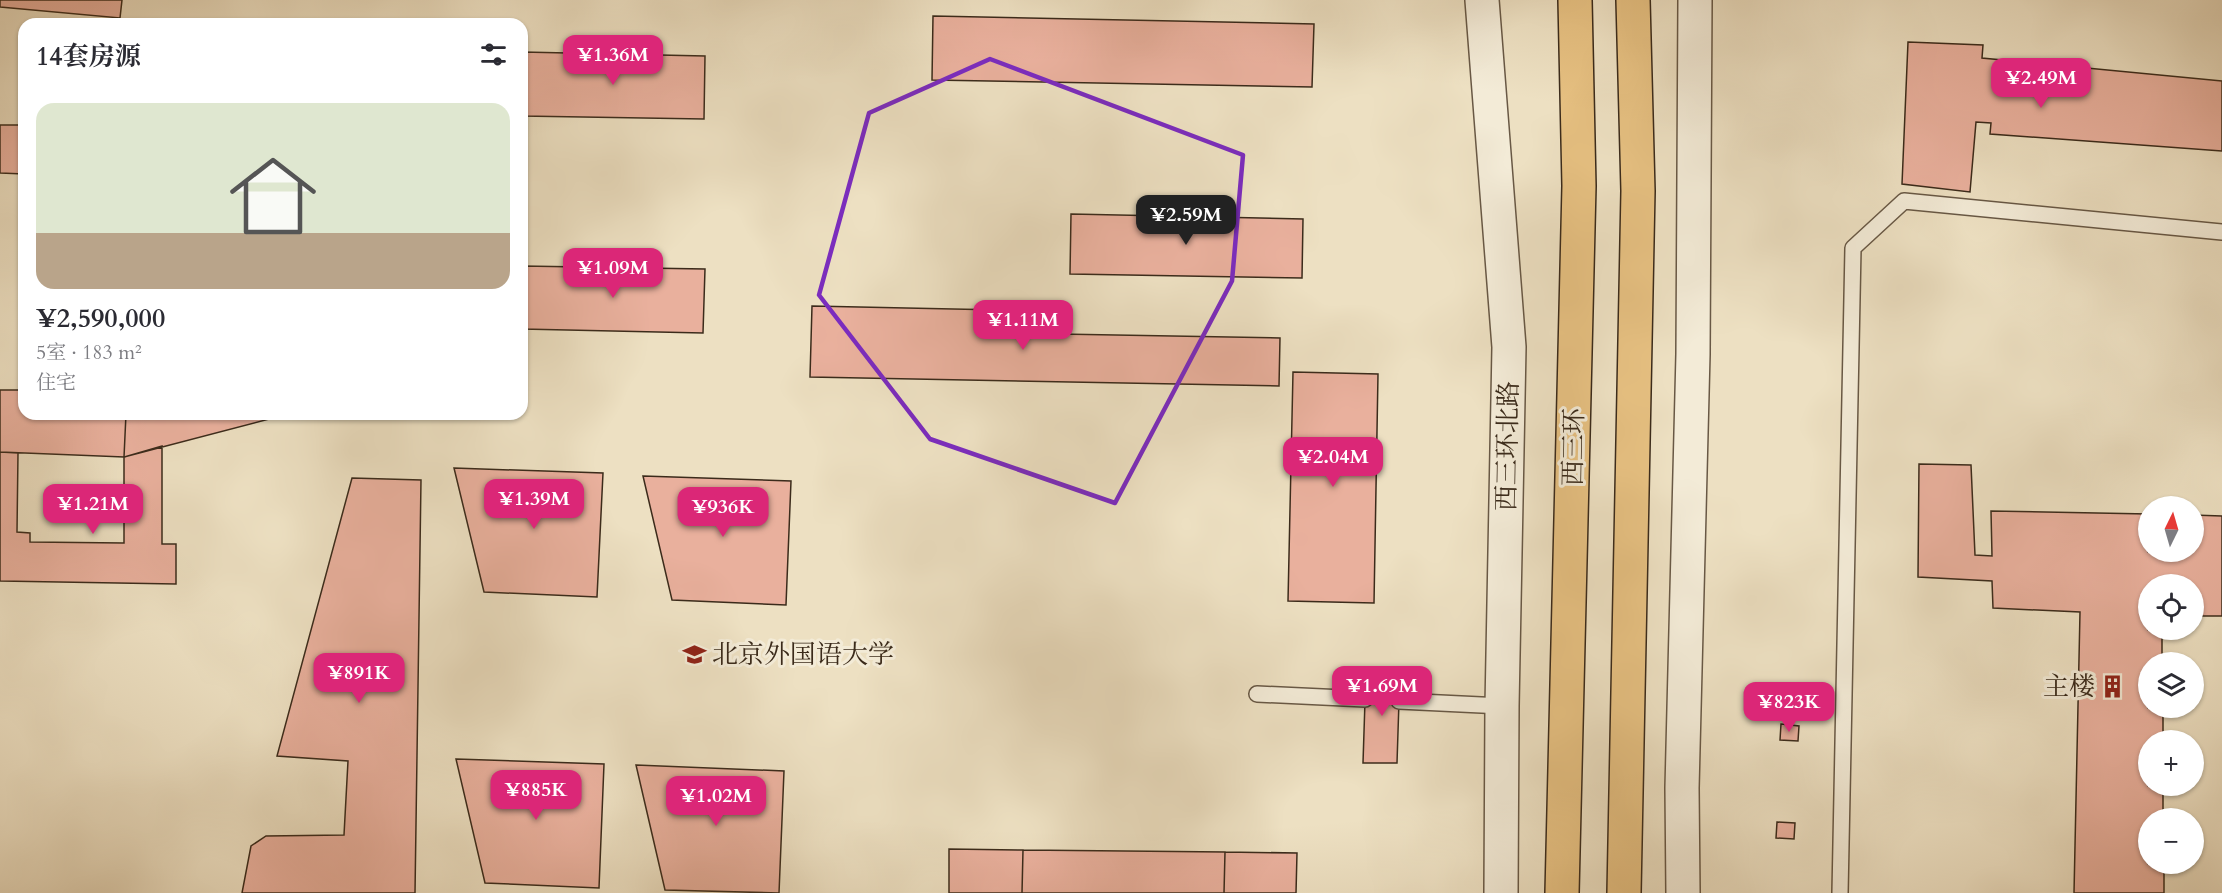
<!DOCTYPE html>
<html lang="zh">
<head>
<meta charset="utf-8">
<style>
	body { margin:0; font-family:Cardo,"Noto Serif SC",serif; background:#f2f2f3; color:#2b2b33; height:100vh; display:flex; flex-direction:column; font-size:22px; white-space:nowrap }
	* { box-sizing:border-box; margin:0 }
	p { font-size:20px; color:#7c7c81 }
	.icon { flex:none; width:33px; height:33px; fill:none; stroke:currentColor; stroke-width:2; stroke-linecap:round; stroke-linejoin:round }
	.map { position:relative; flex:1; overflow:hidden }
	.panel { position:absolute; left:18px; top:18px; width:510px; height:402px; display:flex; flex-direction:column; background:#fff; border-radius:18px; box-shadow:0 2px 4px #0004 }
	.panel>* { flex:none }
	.needle { width:39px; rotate:5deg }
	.controls { position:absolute; left:2138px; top:496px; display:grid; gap:12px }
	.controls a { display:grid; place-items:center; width:66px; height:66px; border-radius:50%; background:#fff; box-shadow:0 2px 4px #0004; font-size:30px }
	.price { position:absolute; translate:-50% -51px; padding:0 14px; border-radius:12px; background:#db2777; color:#fff; font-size:20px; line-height:39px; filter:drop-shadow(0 2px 3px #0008) }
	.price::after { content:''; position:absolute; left:50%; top:36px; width:18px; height:14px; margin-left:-9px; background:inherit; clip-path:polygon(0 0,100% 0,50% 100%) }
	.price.on { background:#222; color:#fff }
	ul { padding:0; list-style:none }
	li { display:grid; align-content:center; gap:12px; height:318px; padding:0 18px }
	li+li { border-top:2px solid #e1e1e2 }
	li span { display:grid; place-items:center; height:186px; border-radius:18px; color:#555 }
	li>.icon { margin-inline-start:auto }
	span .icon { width:108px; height:108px; fill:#fffc; stroke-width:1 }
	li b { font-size:26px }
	h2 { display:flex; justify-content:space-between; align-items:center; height:72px; padding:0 18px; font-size:26px }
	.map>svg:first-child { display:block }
	.building { fill:#e9b09d; stroke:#3b2b1b; stroke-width:1.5 }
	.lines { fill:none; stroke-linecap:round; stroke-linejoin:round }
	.service-casing { stroke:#685845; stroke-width:18 }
	.tertiary-casing { stroke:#685845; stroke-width:36 }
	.trunk-casing { stroke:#3b2b1b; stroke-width:36 }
	.service { stroke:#f3ebd7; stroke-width:15 }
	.tertiary { stroke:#f3ebd7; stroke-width:33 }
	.trunk { stroke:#e6c081; stroke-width:33 }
	.marked { fill:none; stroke:#7b2cbf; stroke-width:4.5; stroke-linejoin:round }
	.labels { text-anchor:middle; stroke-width:6; stroke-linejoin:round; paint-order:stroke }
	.street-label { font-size:26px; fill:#3b2b1b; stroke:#f3ebd7 }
	.poi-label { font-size:26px; fill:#3b2b1b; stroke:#f3ebd7; text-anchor:start }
</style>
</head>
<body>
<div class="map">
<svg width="2222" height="893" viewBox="0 0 2222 893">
	<rect width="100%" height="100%" fill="#ede0c2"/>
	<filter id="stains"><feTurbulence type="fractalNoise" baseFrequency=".00333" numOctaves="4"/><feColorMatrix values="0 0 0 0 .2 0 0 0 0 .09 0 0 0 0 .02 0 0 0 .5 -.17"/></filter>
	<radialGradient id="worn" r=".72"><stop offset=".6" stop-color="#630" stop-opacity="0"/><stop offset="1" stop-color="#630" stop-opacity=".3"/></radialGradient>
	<path class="building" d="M0 0H122L120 18 0 7Z
		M933 16 1314 24 1312 87 932 80Z
		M1908 42 1983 45 1982 58 2222 81V151L1990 134 1991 123 1976 122 1970 192 1902 184Z
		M522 52 705 56 704 119 522 116Z
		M0 125H24V174L0 173Z
		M1071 214 1303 219 1302 278 1070 274Z
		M522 266 705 269 703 333 522 329Z
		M812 306 1000 310V333L1280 338 1279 386 810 377Z
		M1293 372 1378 374 1374 603 1288 601Z
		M0 390H24V414H126L124 457 0 452Z
		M126 414H277V417L124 457Z
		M162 446V544H176V584L0 581V452L18 453 17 532 30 533V542L124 543V457Z
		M1919 464 1971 465 1975 555 1992 556 1991 511 2148 514V552H2193V515L2222 516V616H2193V585H2148V630H2162V663H2148V708H2163V741H2148V786H2163V819H2148V864H2164V893H2074L2080 612 1993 608 1992 581 1918 577Z
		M454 468 603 473 597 597 484 592Z
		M643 476 791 481 786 605 672 600Z
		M352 478 421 480 415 893H242L251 846 266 836 344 835 348 761 277 756Z
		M1366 670H1400L1397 763H1363Z
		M1781 724 1799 726 1798 741 1780 740Z
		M456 759 604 764 599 888 485 883Z
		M636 765 784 771 779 893 665 890Z
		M1777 822 1795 823 1794 839 1776 838Z
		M949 849 1023 850 1022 893H949Z
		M1023 850 1225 852 1224 893H1022Z
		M1225 852 1297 853 1296 893H1224Z"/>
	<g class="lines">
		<defs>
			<path id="service" d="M1257 694 1365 699
				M1399 701 1502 706
				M1840 893 1853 248 1904 201 2222 232"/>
			<path id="tertiary" d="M1482 0 1509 347 1502 706 1501 893
				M1683 893 1682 788 1693 354 1695 0"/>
			<path id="trunk" d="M1562 893 1579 186 1575 0
				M1624 893 1638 191 1633 0"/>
		</defs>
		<use href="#service" class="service-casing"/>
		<use href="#tertiary" class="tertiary-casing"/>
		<use href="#trunk" class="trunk-casing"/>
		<use href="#service" class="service"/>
		<use href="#tertiary" class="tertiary"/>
		<use href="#trunk" class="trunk"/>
	</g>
	<path class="marked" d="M990 59 1243 155 1232 281 1115 503 930 439 819 295 869 113Z"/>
	<defs>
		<symbol id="university-bare" viewBox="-9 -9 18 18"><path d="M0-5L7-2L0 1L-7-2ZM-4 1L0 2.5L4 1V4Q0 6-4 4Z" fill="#8f2418" stroke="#f3ebd7" stroke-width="2.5" paint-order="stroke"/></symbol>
		<symbol id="building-bare" viewBox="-9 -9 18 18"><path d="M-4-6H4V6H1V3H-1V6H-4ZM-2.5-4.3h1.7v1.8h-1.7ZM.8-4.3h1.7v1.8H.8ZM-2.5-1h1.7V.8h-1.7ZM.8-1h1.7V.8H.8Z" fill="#8f2418" stroke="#f3ebd7" stroke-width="2.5" paint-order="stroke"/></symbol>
	</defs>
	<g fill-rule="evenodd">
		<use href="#university-bare" x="678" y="638" width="33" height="33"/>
		<use href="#building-bare" x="2096" y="670" width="33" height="33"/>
	</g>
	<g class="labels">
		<g class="street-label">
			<text transform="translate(1507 446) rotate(-89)" y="9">西三环北路</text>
			<text transform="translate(1573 447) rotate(-89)" y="9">西三环</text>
		</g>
		<g class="poi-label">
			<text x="712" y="663">北京外国语大学</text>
			<text x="2095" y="695" text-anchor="end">主楼</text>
		</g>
	</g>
	<rect width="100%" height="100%" filter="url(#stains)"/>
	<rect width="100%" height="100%" fill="url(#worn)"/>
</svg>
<div class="controls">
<a><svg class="needle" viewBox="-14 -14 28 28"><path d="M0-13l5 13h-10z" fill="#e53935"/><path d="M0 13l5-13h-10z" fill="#7c7c81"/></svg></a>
<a><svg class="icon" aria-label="locate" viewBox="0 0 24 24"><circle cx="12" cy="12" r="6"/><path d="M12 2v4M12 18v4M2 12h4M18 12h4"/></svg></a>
<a><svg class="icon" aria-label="layers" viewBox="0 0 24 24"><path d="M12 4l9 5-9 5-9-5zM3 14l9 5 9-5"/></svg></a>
<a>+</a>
<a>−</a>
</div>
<b class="price" style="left:613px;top:86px">¥1.36M</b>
<b class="price" style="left:2041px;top:109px">¥2.49M</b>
<b class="price on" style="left:1186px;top:246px">¥2.59M</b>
<b class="price" style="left:613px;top:299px">¥1.09M</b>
<b class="price" style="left:1023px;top:351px">¥1.11M</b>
<b class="price" style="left:1333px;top:488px">¥2.04M</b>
<b class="price" style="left:534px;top:530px">¥1.39M</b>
<b class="price" style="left:93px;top:535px">¥1.21M</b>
<b class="price" style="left:723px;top:538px">¥936K</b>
<b class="price" style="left:359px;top:704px">¥891K</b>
<b class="price" style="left:1382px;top:717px">¥1.69M</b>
<b class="price" style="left:1789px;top:733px">¥823K</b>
<b class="price" style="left:536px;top:821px">¥885K</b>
<b class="price" style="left:716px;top:827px">¥1.02M</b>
<section class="panel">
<h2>14套房源<svg class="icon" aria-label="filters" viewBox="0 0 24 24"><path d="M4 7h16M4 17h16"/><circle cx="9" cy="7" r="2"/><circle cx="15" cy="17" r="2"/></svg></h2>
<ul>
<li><span style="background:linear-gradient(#dfe7d0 70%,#b9a48a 0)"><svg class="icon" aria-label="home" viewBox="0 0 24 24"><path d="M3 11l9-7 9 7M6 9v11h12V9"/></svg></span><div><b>¥2,590,000</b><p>5室 · 183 m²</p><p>住宅</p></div></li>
</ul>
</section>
</div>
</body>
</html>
